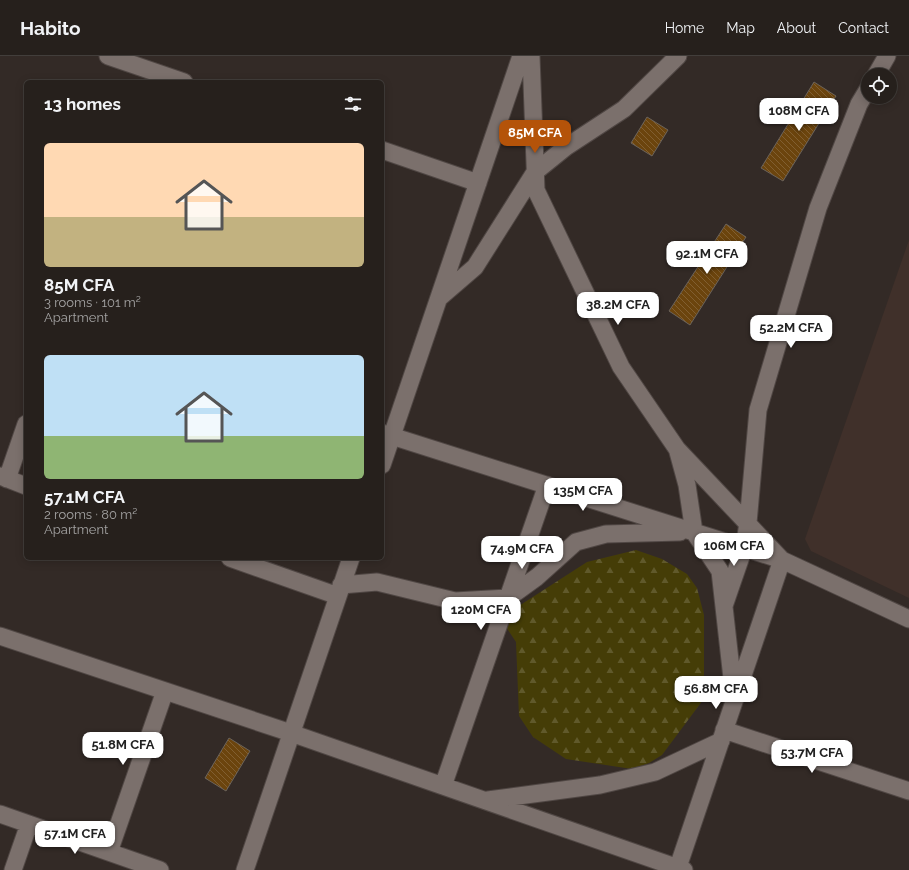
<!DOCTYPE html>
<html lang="en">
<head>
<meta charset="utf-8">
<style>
	body { margin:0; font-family:Raleway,sans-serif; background:#2e2825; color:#f1f3f6; height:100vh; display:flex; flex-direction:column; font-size:15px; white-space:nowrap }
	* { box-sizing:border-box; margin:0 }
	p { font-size:13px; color:#a4a3a3 }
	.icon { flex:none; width:22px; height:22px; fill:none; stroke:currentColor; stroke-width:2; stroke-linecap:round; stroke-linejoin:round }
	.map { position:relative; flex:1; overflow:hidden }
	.side { position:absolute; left:24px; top:24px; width:360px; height:480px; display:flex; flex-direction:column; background:#26201c; border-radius:6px; box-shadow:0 2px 10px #0003,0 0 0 1px #423e3b }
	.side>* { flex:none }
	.buttons { position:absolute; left:861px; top:12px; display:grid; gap:8px }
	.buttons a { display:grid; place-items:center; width:36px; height:36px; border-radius:50%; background:#26201c; box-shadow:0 2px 10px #0003,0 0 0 1px #423e3b; font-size:20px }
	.price { position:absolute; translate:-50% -34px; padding:0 9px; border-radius:8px; background:#fff; color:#222; font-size:13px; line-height:26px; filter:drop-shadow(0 1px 2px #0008) }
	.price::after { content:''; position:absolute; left:50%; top:24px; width:12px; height:9px; margin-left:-6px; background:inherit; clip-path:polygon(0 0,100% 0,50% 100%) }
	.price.on { background:#b45309; color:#fff }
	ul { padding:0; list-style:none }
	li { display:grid; align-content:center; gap:8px; height:212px; padding:0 20px }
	li span { display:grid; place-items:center; height:124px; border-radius:6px; color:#555 }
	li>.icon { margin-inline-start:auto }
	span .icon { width:72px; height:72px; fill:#fffc; stroke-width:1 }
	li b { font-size:17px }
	h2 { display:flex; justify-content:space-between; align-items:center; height:48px; padding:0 20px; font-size:17px }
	header { display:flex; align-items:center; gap:24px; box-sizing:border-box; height:56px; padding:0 20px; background:#26201c; border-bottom:1px solid #423e3b }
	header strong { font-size:19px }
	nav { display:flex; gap:22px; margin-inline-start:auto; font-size:14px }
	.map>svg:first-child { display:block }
	.built { fill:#40302a }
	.forest { fill:url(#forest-firs) }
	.building { fill:url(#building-back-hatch); stroke:#6b635b }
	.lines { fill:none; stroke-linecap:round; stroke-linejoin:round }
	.minor-casing { stroke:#504744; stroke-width:19 }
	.minor { stroke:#7b706c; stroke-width:17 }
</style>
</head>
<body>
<header>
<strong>Habito</strong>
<nav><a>Home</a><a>Map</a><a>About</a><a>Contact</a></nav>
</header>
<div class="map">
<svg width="909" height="814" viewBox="0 0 909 814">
	<defs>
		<pattern id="forest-firs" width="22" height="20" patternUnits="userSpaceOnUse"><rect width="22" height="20" fill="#453d07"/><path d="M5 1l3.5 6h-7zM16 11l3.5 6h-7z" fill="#60592b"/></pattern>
		<pattern id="building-back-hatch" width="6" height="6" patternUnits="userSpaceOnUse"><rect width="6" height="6" fill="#6b440d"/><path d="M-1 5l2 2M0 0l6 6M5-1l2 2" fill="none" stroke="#815f31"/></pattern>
	</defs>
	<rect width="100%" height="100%" fill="#332a26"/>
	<path class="built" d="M909 184V542L811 495 805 483Z"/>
	<path class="forest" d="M636 494 662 503 687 518 697 532 704 559V621L706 640 662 699 649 707 632 713 566 703 533 681 519 660 516 586 506 571 511 555 587 506Z"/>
	<path class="building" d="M814 26 836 40 783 125 761 112Z
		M647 61 668 74 652 100 631 87Z
		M726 168 746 181 690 269 669 255Z
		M229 682 250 695 226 735 205 722Z"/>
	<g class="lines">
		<defs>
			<path id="minor" d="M108 0 184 26
				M531 0 536 134 621 311 677 393 782 504
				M876 19 887 0
				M382 94 478 127
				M439 242 475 211 535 116 566 91 624 53 678 0
				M382 377 782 504 909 563
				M678 396 687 429 694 476 720 515 734 640
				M382 409 521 0
				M0 420 26 430
				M7 423 26 368
				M230 502 338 540
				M341 529 377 526 455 545 508 542 537 521 576 486 606 478 680 476
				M724 550 744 492 748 467 758 354 818 152 859 48 868 33
				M0 580 291 677 684 814
				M724 674 909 735
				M443 730 547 429
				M488 744 600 729 655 716 721 685
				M0 758 160 814
				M109 796 165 635
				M13 814 29 768
				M245 814 351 502
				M677 814 782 504"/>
		</defs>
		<use href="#minor" class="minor-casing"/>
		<use href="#minor" class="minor"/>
	</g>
</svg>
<div class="buttons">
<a><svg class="icon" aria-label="locate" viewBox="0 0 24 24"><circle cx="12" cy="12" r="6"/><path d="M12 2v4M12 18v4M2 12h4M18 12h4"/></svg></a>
</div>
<b class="price" style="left:799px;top:76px">108M CFA</b>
<b class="price on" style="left:535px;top:98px">85M CFA</b>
<b class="price" style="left:707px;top:219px">92.1M CFA</b>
<b class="price" style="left:618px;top:270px">38.2M CFA</b>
<b class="price" style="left:791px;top:293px">52.2M CFA</b>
<b class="price" style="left:583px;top:456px">135M CFA</b>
<b class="price" style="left:734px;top:511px">106M CFA</b>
<b class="price" style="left:522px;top:514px">74.9M CFA</b>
<b class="price" style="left:481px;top:575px">120M CFA</b>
<b class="price" style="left:716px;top:654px">56.8M CFA</b>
<b class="price" style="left:123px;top:710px">51.8M CFA</b>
<b class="price" style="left:812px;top:718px">53.7M CFA</b>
<b class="price" style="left:75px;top:799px">57.1M CFA</b>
<section class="side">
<h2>13 homes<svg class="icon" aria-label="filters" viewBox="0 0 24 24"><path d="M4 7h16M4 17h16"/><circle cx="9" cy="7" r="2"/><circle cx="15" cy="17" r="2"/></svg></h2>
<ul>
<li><span style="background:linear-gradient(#ffd9b3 60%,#c2b280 0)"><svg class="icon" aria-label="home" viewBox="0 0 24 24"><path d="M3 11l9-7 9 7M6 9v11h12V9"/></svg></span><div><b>85M CFA</b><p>3 rooms · 101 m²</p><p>Apartment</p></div></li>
<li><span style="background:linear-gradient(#bfe0f5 65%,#8fb573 0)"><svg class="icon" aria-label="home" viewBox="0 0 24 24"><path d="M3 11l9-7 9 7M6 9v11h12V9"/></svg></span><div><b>57.1M CFA</b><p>2 rooms · 80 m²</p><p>Apartment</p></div></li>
</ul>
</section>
</div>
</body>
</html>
